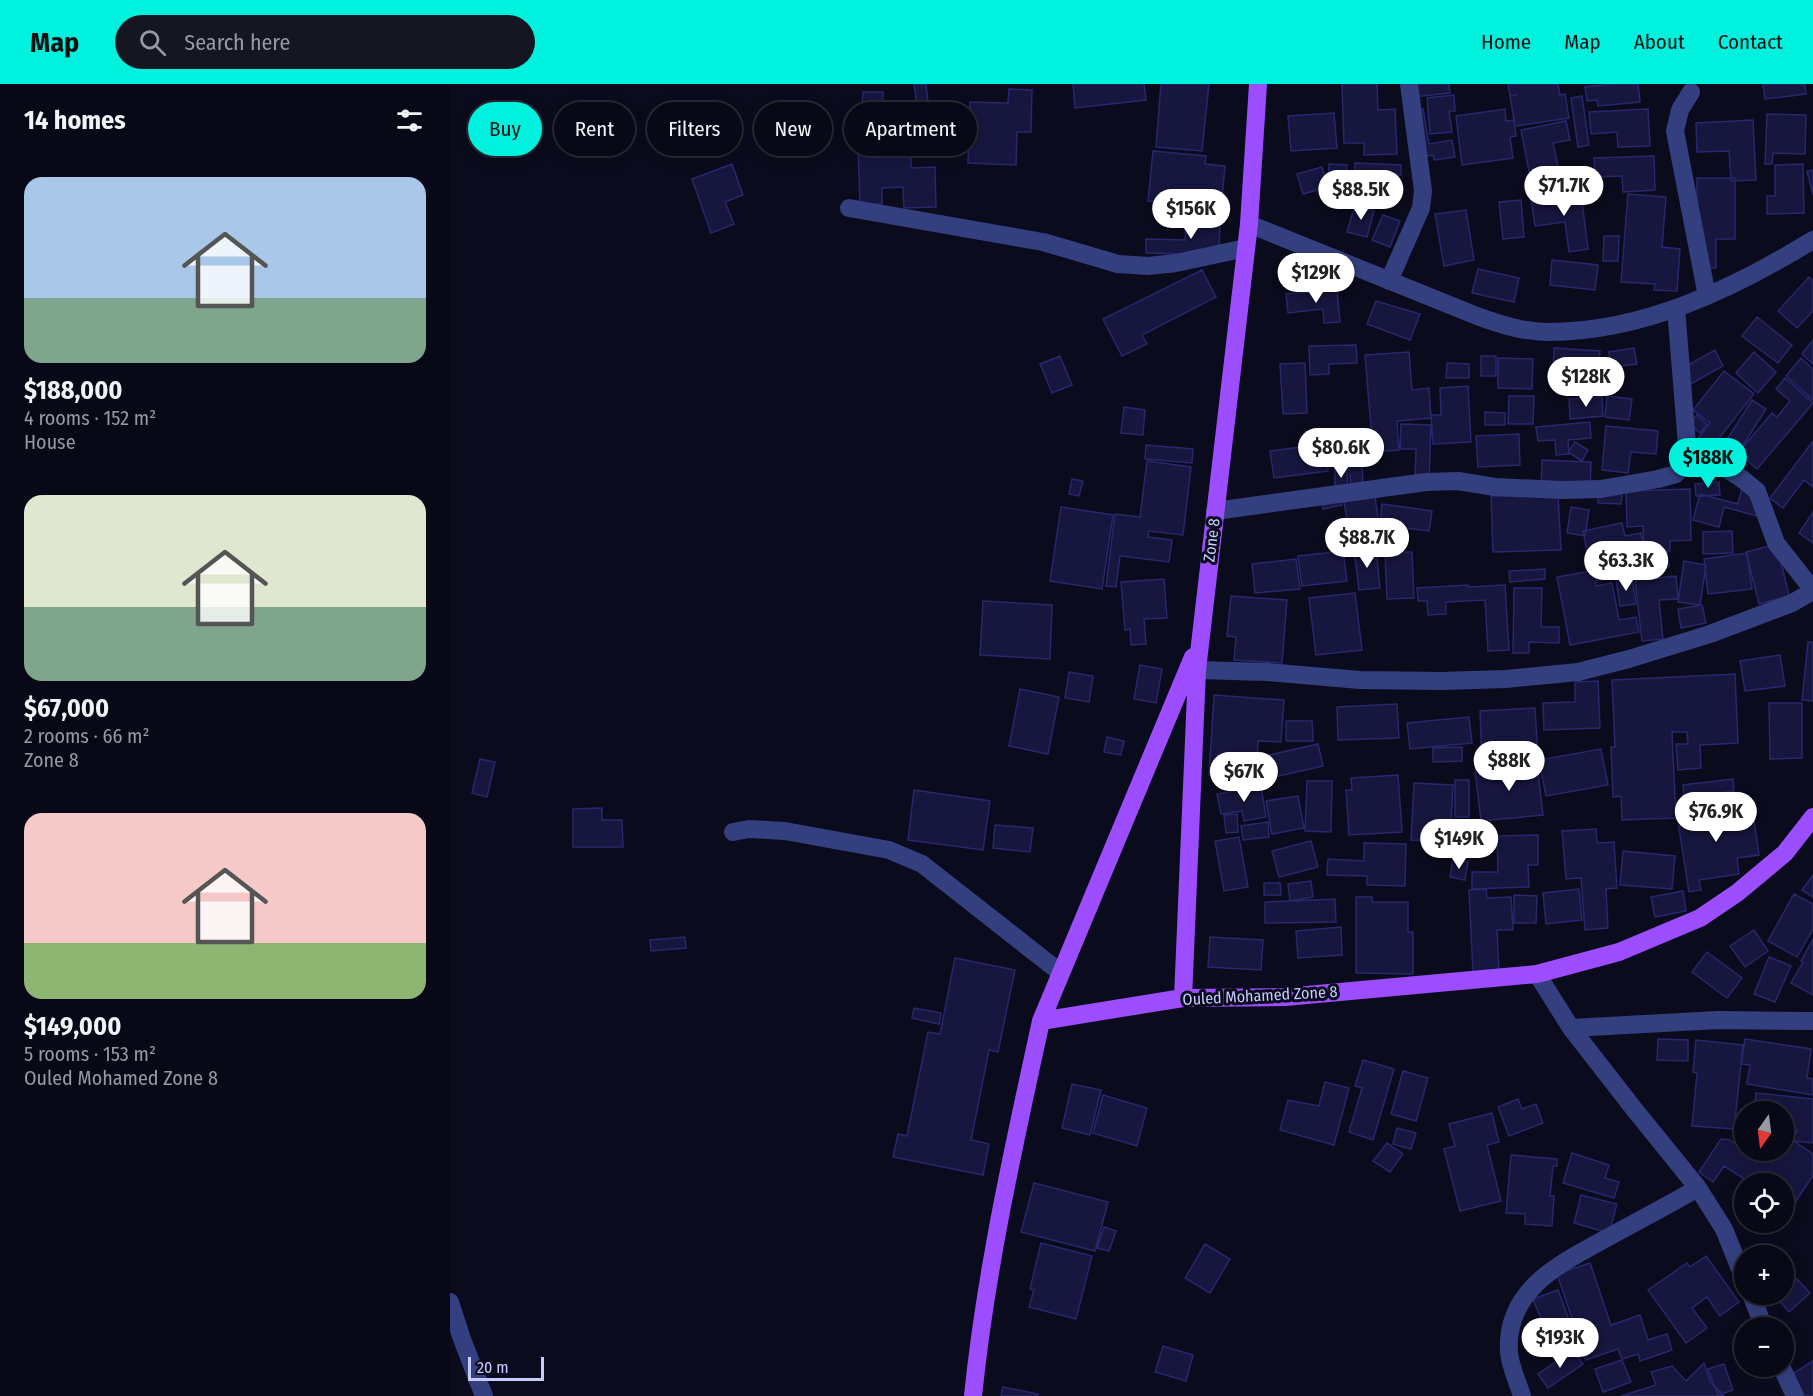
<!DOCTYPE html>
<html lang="en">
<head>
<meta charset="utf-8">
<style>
	body { margin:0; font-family:"Fira Sans Condensed",sans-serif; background:#161623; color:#f1f3f6; height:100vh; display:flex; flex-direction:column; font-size:22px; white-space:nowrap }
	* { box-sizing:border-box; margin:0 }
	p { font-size:20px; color:#989aa1 }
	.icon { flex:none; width:33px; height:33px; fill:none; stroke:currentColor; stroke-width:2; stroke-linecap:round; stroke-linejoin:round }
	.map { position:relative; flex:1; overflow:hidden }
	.side { display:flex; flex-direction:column; background:#080816; width:450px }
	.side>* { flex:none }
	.hud { position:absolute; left:18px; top:18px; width:570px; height:54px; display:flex; gap:12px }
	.needle { width:39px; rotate:194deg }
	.controls { position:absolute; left:1284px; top:1017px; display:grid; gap:12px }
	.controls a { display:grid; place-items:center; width:60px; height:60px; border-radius:50%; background:#080816; box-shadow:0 3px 15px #0003,0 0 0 2px #292935; font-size:30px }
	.scale { position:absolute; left:18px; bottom:15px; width:76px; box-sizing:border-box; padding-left:6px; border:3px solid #c7cbff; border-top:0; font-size:16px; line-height:21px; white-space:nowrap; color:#c7cbff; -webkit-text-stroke:4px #0b0b1e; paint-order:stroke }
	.price { position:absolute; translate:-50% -51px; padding:0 14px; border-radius:21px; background:#fff; color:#222; font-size:20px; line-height:39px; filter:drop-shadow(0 2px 3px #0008) }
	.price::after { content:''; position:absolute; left:50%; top:36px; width:18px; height:14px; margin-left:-9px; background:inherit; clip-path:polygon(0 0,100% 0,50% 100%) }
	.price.selected { background:#00f2de; color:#111 }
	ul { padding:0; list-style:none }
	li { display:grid; align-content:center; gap:12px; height:318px; padding:0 24px }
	li span { display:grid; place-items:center; height:186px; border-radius:18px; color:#555 }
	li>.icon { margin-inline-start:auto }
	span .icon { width:108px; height:108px; fill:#fffc; stroke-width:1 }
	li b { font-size:26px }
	h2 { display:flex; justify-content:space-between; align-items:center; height:72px; padding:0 24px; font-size:26px }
	.chip { padding:0 21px; border-radius:27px; background:#080816; box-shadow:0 3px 15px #0003,0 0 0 2px #292935; font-size:21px; line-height:54px }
	.chip.selected { background:#00f2de; color:#111 }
	header { display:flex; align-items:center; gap:36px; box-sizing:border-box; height:84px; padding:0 30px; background:#00f2de; color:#111 }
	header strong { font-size:28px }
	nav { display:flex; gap:33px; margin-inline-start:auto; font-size:21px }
	.search { width:420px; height:54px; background:#161623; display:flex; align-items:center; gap:15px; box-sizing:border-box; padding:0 21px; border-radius:33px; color:#989aa1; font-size:22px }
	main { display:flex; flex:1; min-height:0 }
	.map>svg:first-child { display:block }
	.building { fill:#17163f; stroke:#28276c; stroke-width:1.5 }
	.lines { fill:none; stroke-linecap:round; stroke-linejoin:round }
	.minor { stroke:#343f7f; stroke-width:18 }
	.major { stroke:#9c4eff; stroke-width:18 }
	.labels { text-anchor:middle; stroke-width:6; stroke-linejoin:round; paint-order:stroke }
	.street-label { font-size:16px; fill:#c7cbff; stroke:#0b0b1e }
</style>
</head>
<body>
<header>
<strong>Map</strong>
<div class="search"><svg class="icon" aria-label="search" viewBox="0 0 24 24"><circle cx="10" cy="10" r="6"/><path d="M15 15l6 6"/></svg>Search here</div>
<nav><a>Home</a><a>Map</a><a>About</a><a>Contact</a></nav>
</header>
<main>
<section class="side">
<h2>14 homes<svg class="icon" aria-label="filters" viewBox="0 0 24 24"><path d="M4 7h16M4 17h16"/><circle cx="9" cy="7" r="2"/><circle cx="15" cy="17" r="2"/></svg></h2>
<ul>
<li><span style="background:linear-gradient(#a9c7e8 65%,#7fa58c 0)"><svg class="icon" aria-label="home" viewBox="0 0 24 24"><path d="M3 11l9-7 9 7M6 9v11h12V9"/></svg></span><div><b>$188,000</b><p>4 rooms · 152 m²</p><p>House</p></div></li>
<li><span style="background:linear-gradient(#dfe7d0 60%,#7fa58c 0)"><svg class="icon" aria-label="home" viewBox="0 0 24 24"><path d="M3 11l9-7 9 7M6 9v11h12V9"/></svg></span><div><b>$67,000</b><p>2 rooms · 66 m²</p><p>Zone 8</p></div></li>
<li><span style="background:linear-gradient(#f6c9c9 70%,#8fb573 0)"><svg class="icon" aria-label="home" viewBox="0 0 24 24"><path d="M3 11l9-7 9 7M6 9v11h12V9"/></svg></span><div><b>$149,000</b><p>5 rooms · 153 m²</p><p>Ouled Mohamed Zone 8</p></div></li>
</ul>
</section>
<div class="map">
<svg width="1363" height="1312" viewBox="0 0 1363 1312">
	<rect width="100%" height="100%" fill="#0b0b1e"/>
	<path class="building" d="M464 0H476L478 19 467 21Z
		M623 0H694L696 16 625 24Z
		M711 0H759L752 67 706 63Z
		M892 0H927L928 26 945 25 947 70 914 71V59H894Z
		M962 0H999L1000 9 963 13Z
		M1058 0H1108L1110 11 1115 10 1119 34 1065 42 1060 12 1067 11 1060 12Z
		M1162 0H1188L1190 18 1148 22 1147 16 1137 17 1135 3Z
		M1313 0H1355L1356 10 1315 15Z
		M559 5 582 6 581 48H567L566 81 518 79 520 18 558 19Z
		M413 8H433L432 28 412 27Z
		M1004 11 1005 27H999L1002 48 980 50 977 14Z
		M1132 12 1139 61 1128 63 1121 14Z
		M973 25 979 60 1002 56 1005 73 984 76 983 71 972 73 964 26Z
		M1055 25 1056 37 1064 36 1066 52 1060 53 1063 74 1012 81 1006 32Z
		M1198 25 1200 62 1168 63 1167 48 1141 50 1139 28Z
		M884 29 887 64 841 67 838 32Z
		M1317 30 1356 31 1355 70 1323 69 1322 80H1315Z
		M1303 36 1306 96 1281 97 1279 67 1247 68 1246 39Z
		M1116 37 1120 56 1103 59 1110 91 1081 97 1071 46Z
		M461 60V84L485 83 486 123 454 124 453 103 432 104V120L410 121 408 62Z
		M703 67 756 72 755 80 775 82 771 124 698 117Z
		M1204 72 1205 106 1173 108 1172 92 1145 93 1144 74Z
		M905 79 951 81V91L905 90Z
		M282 80 293 111 275 118 284 140 261 149 242 95Z
		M879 80 897 81 896 97 878 95Z
		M1353 80 1354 129 1317 130V112H1325V81Z
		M872 83 878 103 853 110 847 90Z
		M1363 86V111L1357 87Z
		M1247 94H1285V155H1266V184H1247Z
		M1131 109 1138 165 1119 168 1115 138 1085 142 1081 116Z
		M1178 110 1216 113 1212 163 1230 165 1227 207 1204 206 1205 200 1171 198Z
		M1071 116 1074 153 1053 155 1049 118Z
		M905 121 924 127 917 153 897 148Z
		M1016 126 1024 176 994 182 985 130Z
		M933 131 950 137 940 163 922 156Z
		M736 136 770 137 769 171 696 169V155L735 156Z
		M1154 152H1169L1168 177H1153Z
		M1102 176 1148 181 1145 206 1100 201Z
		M1028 185 1069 194 1064 218 1022 209Z
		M752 186 766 213 692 251 697 260 672 272 653 235Z
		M1359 193 1363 197V227L1347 244 1328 227Z
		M887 206 890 238 874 239 873 225 838 229 836 210Z
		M926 217 970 230 960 256 917 240Z
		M1307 233 1342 261 1328 279 1292 252Z
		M1363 256V280L1352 270Z
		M906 261 907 279 879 280V290L860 291 859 262Z
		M1104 264 1150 267 1148 289 1103 287Z
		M1184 264 1187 280 1161 283 1159 268Z
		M1265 266 1273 282 1237 302 1229 286Z
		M959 268 962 306 979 304 981 334 947 337 949 366 923 368 915 271Z
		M1304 268 1326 288 1308 309 1286 289Z
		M610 272 622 301 602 309 590 280Z
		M1031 272H1046V292H1031Z
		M1048 274 1083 275 1082 305 1048 304Z
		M1351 274 1363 285V316L1336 292Z
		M855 279 857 329 833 330 830 280Z
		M997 279 1019 280V294H996Z
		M1274 287 1304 310 1259 367 1246 357 1260 339 1243 326Z
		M1146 288 1149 302 1109 310 1106 296Z
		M1335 294 1363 319 1307 385 1288 369 1322 329 1327 333 1340 317 1326 305Z
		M1018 302 1021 358 983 360 981 331H991L990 304Z
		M1059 312H1084L1083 340H1058Z
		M1157 312 1182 315 1179 336 1155 333Z
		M1152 313 1153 332 1120 335 1119 315Z
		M1302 316 1316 325 1292 363 1278 354Z
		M674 323 695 326 693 351 671 349Z
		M1035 328 1055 329V341H1035Z
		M1247 331 1257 340 1250 349 1239 340Z
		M1140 338 1141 354 1118 356 1119 370 1106 371 1105 356 1088 357 1086 343Z
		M951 340 981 341 979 398 965 397 966 365H950Z
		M1156 342 1208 347 1206 370 1181 368 1178 389 1152 386Z
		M1069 350 1070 381 1028 383 1026 352Z
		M1363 357V403L1354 396 1333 424 1320 414Z
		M1125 358 1138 366 1132 377 1118 368Z
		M874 360 878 387 824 394 820 367Z
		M696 361 743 365 742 379 695 375Z
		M1092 376 1141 378 1140 406 1091 405Z
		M697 377 741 383 733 451 699 447 698 453 722 456 719 478 670 472 666 503 656 502 665 430 690 433Z
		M912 380 913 400 901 401 899 381Z
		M885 383H897L898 406 885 407Z
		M622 395 633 397 629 412 619 410Z
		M1269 398 1270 411 1246 412 1245 400Z
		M1149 400 1173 402 1171 420 1148 419Z
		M1293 400 1314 406 1307 432 1274 423 1269 443 1243 436 1250 410 1288 420Z
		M1240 405 1241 456 1220 457V467L1194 468 1193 442 1177 443 1176 407Z
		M890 410 892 421 873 425 871 413Z
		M1108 410 1111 466 1043 468 1041 412Z
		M925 412 930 450 900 454 894 417Z
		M932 420 982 427 979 447 930 441Z
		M611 423 663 431 652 505 600 497Z
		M1121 423 1139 426 1135 452 1117 449Z
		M1363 428V459L1349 449Z
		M1172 439 1175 452 1191 449 1195 472 1217 468 1219 483 1145 497 1146 502 1162 499 1169 536 1186 533 1189 548 1120 561 1107 493 1141 487 1133 447Z
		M1282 447 1283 469 1253 470V448Z
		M1327 460 1339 512 1309 520 1296 468Z
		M926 464 930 504 909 506 904 466Z
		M893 467 897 497 852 502 848 472Z
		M935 468H962L964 514 937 515Z
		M1297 469 1302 505 1258 510 1254 475Z
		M846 475 850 505 805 509 802 480Z
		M1234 477 1256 481 1250 521 1228 518Z
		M1095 485V495L1060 498 1059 487Z
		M1226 492 1228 515 1209 516 1213 555 1192 557 1185 496Z
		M1182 494 1186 520 1170 522 1166 496Z
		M714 495 717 534 694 535 696 560 681 561 680 545 675 546 671 498Z
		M1018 501V503L1055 501 1059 566 1038 567 1035 516 996 518V530L978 531 977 517H968L967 504Z
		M1064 504H1092L1091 543H1109V559L1079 558V569H1063Z
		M905 509 912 566 866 571 859 514Z
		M781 512 837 516 832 579 784 576 786 553 777 552Z
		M533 517 602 521 600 575 530 571Z
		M1252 521 1256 539 1231 544 1228 525Z
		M1358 558H1363V617L1352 616Z
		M1330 571 1335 602 1295 607 1290 577Z
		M690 581 712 585 706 619 684 615Z
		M619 588 643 592 639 618 615 614Z
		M1285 590 1288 659 1250 661 1251 684 1228 686 1226 660H1238L1237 648H1222L1226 734 1172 736 1171 712 1163 713 1161 663H1165L1162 596Z
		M1148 597 1150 644 1094 646 1093 619 1125 618V598Z
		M570 605 609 613 598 670 559 662Z
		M764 611 834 616 831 658 808 657 807 679 796 678V694L759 691Z
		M1319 619H1352V674L1320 675Z
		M947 620 949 654 888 656 887 623Z
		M1085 624 1088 674 1032 677 1030 627Z
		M1019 633 1022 659 960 665 957 639Z
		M836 637H862L863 657H836Z
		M657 653 674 657 671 671 654 668Z
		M868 660 873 682 820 694 815 672Z
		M1012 663V677L983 678V664Z
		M1151 665 1158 701 1096 712 1089 676Z
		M30 675 45 678 37 713 22 709Z
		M1087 678 1093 731 1031 737 1025 686Z
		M948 691 952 748 899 751 896 706H902L901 694Z
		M1283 695 1284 707 1234 713 1233 701Z
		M1005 696H1019V733H1005Z
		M857 697H882L881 748 855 747Z
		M964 699 1003 701 1000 757 961 756Z
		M811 702 816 733 794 737 792 727 771 730 767 710Z
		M464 706 540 717 533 766 458 756Z
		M848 712 854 744 822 750 816 717Z
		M1302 721 1309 771 1287 774 1289 790 1249 796 1251 806 1239 808 1227 732Z
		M152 724V736H172L173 763H123V725Z
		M787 730 788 748 776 749 774 731Z
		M818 738 819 753 793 756 791 742Z
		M545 741 583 744 580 768 543 764Z
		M1146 745 1147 759 1164 758 1167 804 1156 805 1158 844 1135 846 1131 794 1116 795 1112 747Z
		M1088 751V781H1078L1079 803 1022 805V788H1048L1047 752Z
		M789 753 798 803 774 807 765 757Z
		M861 757 868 783 829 793 822 767Z
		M914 759 956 760 955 802 917 801V792L877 791 878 775 914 777Z
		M1173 767 1225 772 1222 805 1170 801Z
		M1003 775 1018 778 1015 796 1000 793Z
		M1363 791V813L1352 806Z
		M861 797 863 813 840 817 838 800Z
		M814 799H830L831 811H814Z
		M1036 805 1037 814 1061 813 1063 846H1047L1049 888 1023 889 1019 806Z
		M1129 805 1132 836 1096 840 1093 809Z
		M1233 807 1236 827 1205 833 1201 813Z
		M1344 810 1363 820V845L1347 873 1318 857Z
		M1064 811 1087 812 1086 839H1064Z
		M906 813H922V818H958V848H963V890L906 889Z
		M885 815 886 838 815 839V818Z
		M891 843 892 871 848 874 846 847Z
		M1304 846 1318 867 1295 883 1280 862Z
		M235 853 236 864 201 867 200 856Z
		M760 853 813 856 811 886 758 883Z
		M1363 855V911L1341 899 1353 878 1351 877Z
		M1257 868 1292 894 1277 914 1242 888Z
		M1319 873 1341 882 1325 918 1304 910Z
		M505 874 565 886 548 968 539 966 521 1056 539 1060 533 1091 443 1073 448 1050 457 1052 478 948 490 950Z
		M464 924 491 929 489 940 462 934Z
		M1208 955 1238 956V977L1207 976Z
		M1295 955 1361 965 1357 994 1363 995V1011L1297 1000 1300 981 1291 980Z
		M1246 956 1293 961 1284 1045 1242 1042 1247 989 1243 988Z
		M913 976 944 985 923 1056 899 1048 912 1004 905 1002Z
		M953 987 978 994 966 1037 941 1030Z
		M875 998 899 1004 884 1061 830 1046 838 1016 869 1022Z
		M622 1000 651 1006 640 1051 612 1044Z
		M1306 1009 1363 1015V1059L1344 1057 1363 1070V1091L1334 1136V1100L1299 1098 1274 1082 1263 1098 1249 1088 1271 1055 1280 1056 1305 1072 1329 1074 1348 1046 1334 1044V1028H1304Z
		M653 1011 697 1024 687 1062 643 1049Z
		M1068 1015 1072 1025 1086 1020 1093 1039 1059 1052 1048 1023Z
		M1042 1029 1049 1058 1037 1061 1051 1117 1010 1127 994 1065 1005 1062 999 1040Z
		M947 1044 966 1049 961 1065 943 1060Z
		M937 1059 953 1070 940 1088 923 1077Z
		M1122 1069 1159 1081 1155 1094 1169 1098 1164 1114 1113 1099Z
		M1061 1071 1107 1075V1082H1103L1100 1112H1104L1102 1142 1075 1140V1130L1056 1129Z
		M584 1099 658 1118 645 1167 571 1148Z
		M1131 1111 1167 1120 1159 1149 1124 1139Z
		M1294 1117V1135L1286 1130Z
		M1312 1138H1332L1326 1147Z
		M654 1143 666 1147 659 1167 647 1164Z
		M591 1159 642 1172 626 1235 579 1223 584 1206 580 1205Z
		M755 1160 780 1175 760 1209 735 1194Z
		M1256 1172 1289 1218 1270 1232 1257 1213 1242 1224 1257 1244 1236 1259 1198 1206 1237 1179 1240 1183Z
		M1140 1179 1161 1241 1190 1231 1198 1256 1217 1250 1222 1266 1190 1277 1188 1270 1172 1275 1168 1265 1136 1276 1107 1190Z
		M1347 1195 1360 1209 1339 1228 1326 1213 1334 1210V1206Z
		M1108 1206 1121 1241 1097 1250 1083 1215Z
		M713 1262 743 1271 736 1297 705 1288Z
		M1123 1266 1133 1280 1098 1304 1088 1290Z
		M1172 1276 1181 1298 1153 1308 1145 1285Z
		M1363 1277V1312H1348L1336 1294Z
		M1254 1279 1261 1299 1274 1312H1171L1206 1301 1201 1288 1222 1282 1236 1297Z
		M1274 1280 1283 1306 1268 1311 1258 1285Z
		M553 1303 588 1310V1312H551Z"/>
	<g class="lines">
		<path class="minor" d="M1241 8 1230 26 1225 47 1257 212
			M399 124 593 158 668 180 698 182 726 179 796 164
			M799 140 1027 232C1049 240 1073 248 1098 248 1193 248 1283 205 1363 156
			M939 197 971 124 973 107 959 0
			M1237 361 1291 394 1307 407 1326 459 1363 506
			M765 427 976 398 1008 397 1045 403 1112 406 1151 405 1208 395 1226 390 1233 380 1237 361 1226 224
			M747 586 818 588 910 596 992 597 1056 595 1128 588 1179 575 1260 550 1342 519 1363 507
			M283 748 299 745 335 747 439 766 472 780 611 889
			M1087 890 1121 944 1184 1025 1248 1104 1274 1145 1294 1195
			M1121 944 1268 936 1363 937
			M1301 1210 1314 1244
			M0 1218 12 1255 34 1312
			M1331 1282 1345 1312
			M1072 1312C1068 1298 1060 1283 1059 1268 1055 1202 1116 1177 1164 1150 1192 1135 1220 1120 1248 1104"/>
		<path class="major" d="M733 914 747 586 799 140 808 0
			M591 937 743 573
			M523 1312C536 1185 564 1061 591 937L733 914 835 913 1087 890 1169 868 1250 834 1287 809 1335 769 1363 733"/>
	</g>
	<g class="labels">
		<g class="street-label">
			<text transform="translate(761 456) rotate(-83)" y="6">Zone 8</text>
			<text transform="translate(810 911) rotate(-3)" y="6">Ouled Mohamed Zone 8</text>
		</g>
	</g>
</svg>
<div class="controls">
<a><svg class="needle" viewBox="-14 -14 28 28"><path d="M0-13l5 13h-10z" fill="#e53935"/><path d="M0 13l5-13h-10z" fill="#989aa1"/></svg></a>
<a><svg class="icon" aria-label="locate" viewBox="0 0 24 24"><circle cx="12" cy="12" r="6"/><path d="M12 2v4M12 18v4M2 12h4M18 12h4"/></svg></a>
<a>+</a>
<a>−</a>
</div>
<div class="scale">20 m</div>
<b class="price" style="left:1114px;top:133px">$71.7K</b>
<b class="price" style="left:911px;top:137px">$88.5K</b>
<b class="price" style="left:741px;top:156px">$156K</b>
<b class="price" style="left:866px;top:220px">$129K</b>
<b class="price" style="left:1136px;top:324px">$128K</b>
<b class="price" style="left:891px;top:395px">$80.6K</b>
<b class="price selected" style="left:1258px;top:405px">$188K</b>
<b class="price" style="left:917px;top:485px">$88.7K</b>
<b class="price" style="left:1176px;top:508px">$63.3K</b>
<b class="price" style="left:1059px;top:708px">$88K</b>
<b class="price" style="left:794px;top:719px">$67K</b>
<b class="price" style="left:1266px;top:759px">$76.9K</b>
<b class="price" style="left:1009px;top:786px">$149K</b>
<b class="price" style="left:1110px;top:1285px">$193K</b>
<div class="hud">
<a class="chip selected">Buy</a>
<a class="chip">Rent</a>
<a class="chip">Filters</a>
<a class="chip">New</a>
<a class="chip">Apartment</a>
</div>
</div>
</main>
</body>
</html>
